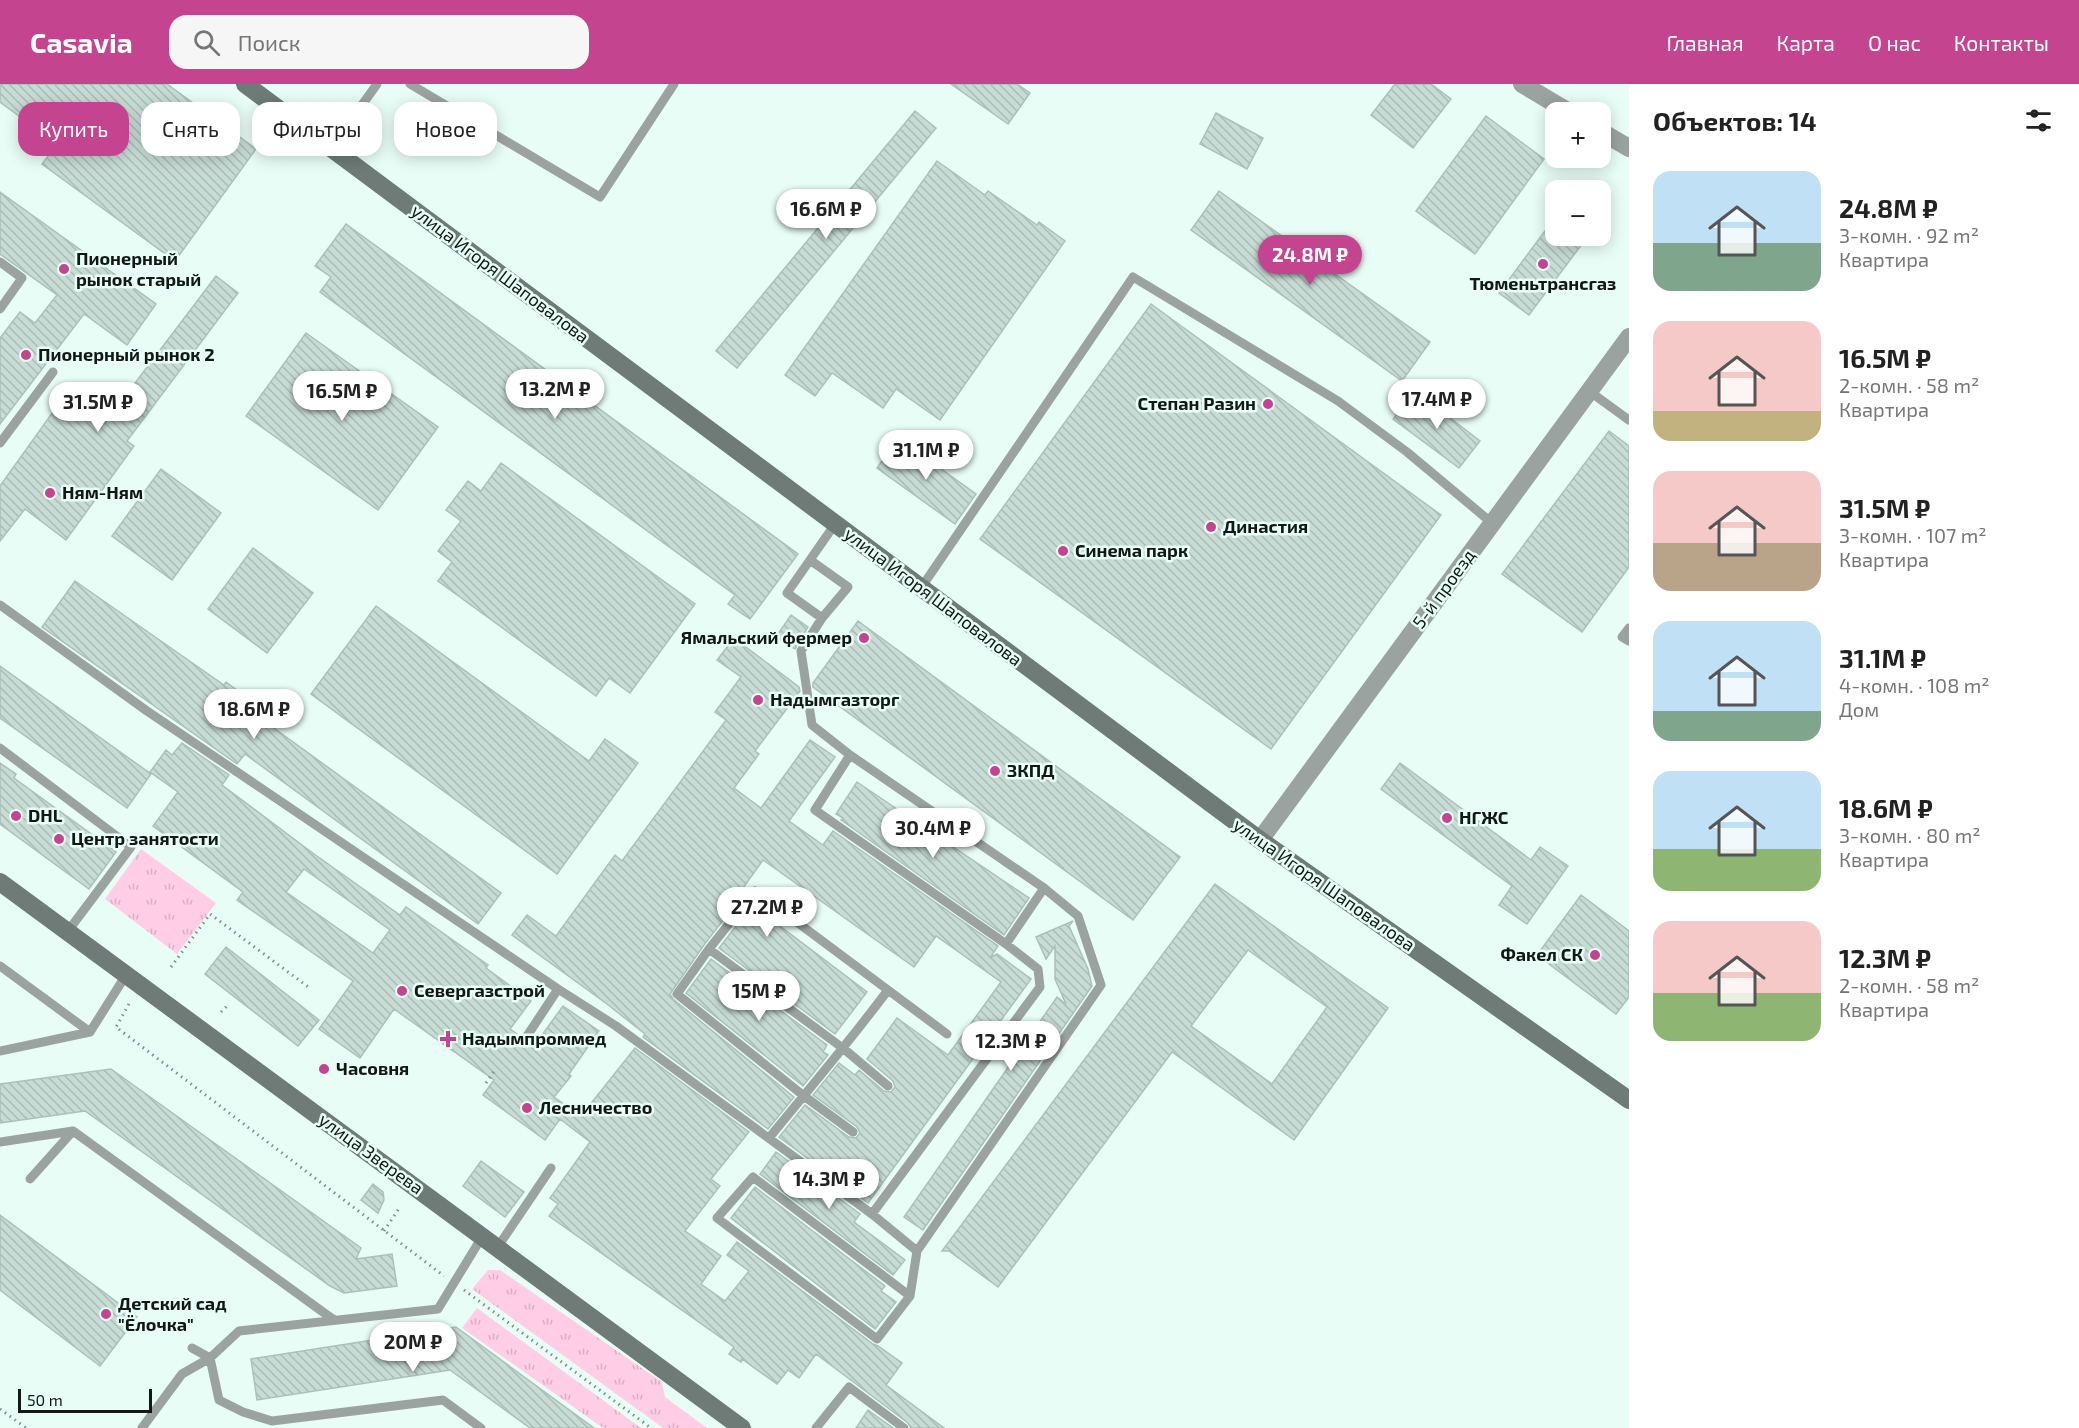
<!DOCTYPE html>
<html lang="ru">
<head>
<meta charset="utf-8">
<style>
	body { margin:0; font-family:"Exo 2",sans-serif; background:#f6f6f6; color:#222; height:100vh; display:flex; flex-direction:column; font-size:22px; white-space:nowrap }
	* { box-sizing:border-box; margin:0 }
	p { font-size:20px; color:#767676 }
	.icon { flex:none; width:33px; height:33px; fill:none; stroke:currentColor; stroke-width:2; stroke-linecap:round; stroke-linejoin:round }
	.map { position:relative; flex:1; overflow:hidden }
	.sheet { display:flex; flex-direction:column; background:#fff; width:450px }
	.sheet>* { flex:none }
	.hud { position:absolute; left:18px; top:18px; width:570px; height:54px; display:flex; gap:12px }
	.buttons { position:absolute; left:1545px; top:18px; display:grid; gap:12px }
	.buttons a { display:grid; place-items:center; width:66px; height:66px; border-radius:12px; background:#fff; box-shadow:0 3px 15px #0003; font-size:30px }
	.scale { position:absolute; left:18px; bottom:15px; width:134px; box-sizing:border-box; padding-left:6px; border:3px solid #111816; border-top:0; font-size:16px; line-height:21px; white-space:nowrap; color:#111816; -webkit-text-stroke:4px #e9fdf7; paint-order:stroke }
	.price { position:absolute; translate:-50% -51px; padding:0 14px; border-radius:21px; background:#fff; color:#222; font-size:20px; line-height:39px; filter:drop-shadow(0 2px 3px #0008) }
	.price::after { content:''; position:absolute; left:50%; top:36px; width:18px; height:14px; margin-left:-9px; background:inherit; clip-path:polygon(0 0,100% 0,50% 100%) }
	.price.selected { background:#c44490; color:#fff }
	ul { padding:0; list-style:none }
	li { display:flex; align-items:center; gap:18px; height:150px; padding:0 24px }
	li span { display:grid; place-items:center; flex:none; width:168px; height:120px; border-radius:18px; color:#555 }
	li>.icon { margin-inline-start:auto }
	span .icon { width:72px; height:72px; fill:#fffc; stroke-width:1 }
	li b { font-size:26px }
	h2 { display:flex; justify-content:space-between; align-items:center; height:72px; padding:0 24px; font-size:26px }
	.pill { padding:0 21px; border-radius:18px; background:#fff; box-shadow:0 3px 15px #0003; font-size:21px; line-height:54px }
	.pill.selected { background:#c44490; color:#fff }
	header { display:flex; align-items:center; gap:36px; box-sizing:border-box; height:84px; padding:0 30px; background:#c44490; color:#fff }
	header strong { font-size:28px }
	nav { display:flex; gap:33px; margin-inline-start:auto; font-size:21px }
	.search { width:420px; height:54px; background:#f6f6f6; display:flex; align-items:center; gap:15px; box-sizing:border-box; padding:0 21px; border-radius:18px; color:#767676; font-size:22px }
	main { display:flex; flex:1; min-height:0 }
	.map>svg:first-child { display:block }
	.grass { fill:url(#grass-tufts) }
	.building { fill:url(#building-back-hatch); stroke:#acc0ba; stroke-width:1.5; fill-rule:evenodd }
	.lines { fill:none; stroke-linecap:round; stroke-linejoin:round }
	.path { stroke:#808e8a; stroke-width:3; stroke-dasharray:1.5 4.5; stroke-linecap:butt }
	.lane { stroke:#9ba3a0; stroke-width:9 }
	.street { stroke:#9ba3a0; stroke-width:18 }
	.secondary { stroke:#6e7b77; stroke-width:18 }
	.poi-dot { fill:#c44490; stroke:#e9fdf7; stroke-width:2 }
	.labels { text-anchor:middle; stroke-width:5; stroke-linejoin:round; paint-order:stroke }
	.poi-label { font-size:18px; font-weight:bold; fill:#111816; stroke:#e9fdf7; text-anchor:start }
	.street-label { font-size:18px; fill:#111816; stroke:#e9fdf7 }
</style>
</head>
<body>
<header>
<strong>Casavia</strong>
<div class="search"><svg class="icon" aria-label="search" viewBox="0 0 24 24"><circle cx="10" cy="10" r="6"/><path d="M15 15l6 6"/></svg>Поиск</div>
<nav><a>Главная</a><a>Карта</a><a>О нас</a><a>Контакты</a></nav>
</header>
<main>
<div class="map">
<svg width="1629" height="1344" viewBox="0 0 1629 1344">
	<defs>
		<pattern id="grass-tufts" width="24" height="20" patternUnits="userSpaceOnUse" patternTransform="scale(1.5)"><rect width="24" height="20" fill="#ffcde6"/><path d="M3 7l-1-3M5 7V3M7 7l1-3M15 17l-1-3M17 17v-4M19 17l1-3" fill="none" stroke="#daafc5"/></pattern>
		<pattern id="building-back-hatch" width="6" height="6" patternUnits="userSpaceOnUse" patternTransform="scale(1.5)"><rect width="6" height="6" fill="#c8dcd6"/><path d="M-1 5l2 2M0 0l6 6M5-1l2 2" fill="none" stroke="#abbcb7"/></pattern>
	</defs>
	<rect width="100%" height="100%" fill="#e9fdf7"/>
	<path class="grass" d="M141 765 216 819 177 870 105 815Z
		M488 1186H500L662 1298 665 1313 707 1344H663L472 1205Z
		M477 1224 641 1344H603L462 1244Z"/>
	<path class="building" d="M0 0H167L256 65 175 177 42 80 57 60 0 18Z
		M951 0H1017L1030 9 1008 40Z
		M1395 0H1431L1451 15 1413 64 1371 31Z
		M915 27 936 44 737 284 716 267Z
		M1216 29 1263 54 1247 85 1200 60Z
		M1486 32 1544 75 1475 170 1416 127Z
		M937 77 985 111 988 107 1037 141 1039 138 1065 157 940 336 896 305 883 324 832 289 815 312 785 291Z
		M1219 107 1430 258 1402 297 1191 146Z
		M0 108 156 220 127 261 84 230 0 340V254L20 228 35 239 57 211 0 170Z
		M1556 132V152H1588L1529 231 1499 209Z
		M346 140 798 470 750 535 728 520 735 511 320 208 331 193 315 182Z
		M216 192 238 209 127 357 134 362 66 456 25 425 0 457V402L65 311 104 340Z
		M1151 220 1441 431 1271 665 980 455Z
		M306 249 438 343 378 426 246 332Z
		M1415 307 1480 357 1459 384 1393 335Z
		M1609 347 1629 362V483L1582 548 1502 490Z
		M898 354 976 410 955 440 877 384Z
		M501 379 695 520 630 609 609 594 596 612 438 497 452 478 438 467 461 437 446 426 468 397 481 407Z
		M161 385 221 429 172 496 112 452Z
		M253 464 313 509 267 569 208 525Z
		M75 497 224 601 226 598 272 632 267 639 501 809 478 840 245 670 237 680 42 543Z
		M376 522 589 677 605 655 638 679 557 790 311 610Z
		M791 531 808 543 795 565 776 553Z
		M858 537 1180 773 1133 836 813 603V599Z
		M734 554 799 603 800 607 755 667 759 670 734 704 761 724 810 656 835 673 789 737 823 761 833 747 998 862 990 874 997 870 1031 895 868 1119 779 1053 805 1021 849 1053 856 1054 860 1049 857 1043 813 1011 839 979 855 991 859 986 884 1007 891 1008 895 1003 893 997 867 975 897 934 948 971 1001 898 936 852 914 883 763 776 738 811 741 813 704 861 670 910 673 915 794 1013 768 1045 643 953 645 950 607 920 512 851 527 831 556 852 615 771 622 777 726 636 715 628 741 593 717 576Z
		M0 582 151 690 127 724 0 634Z
		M182 659 229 691 222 701 314 770 400 831 406 823 488 881 486 884 531 917 510 945 520 952 523 957 534 962 563 922 599 947 569 990 571 992 554 1013 581 1032 635 964 749 1048 711 1095 720 1102 685 1147 721 1172 701 1200 725 1217 749 1187 727 1171 737 1158 873 1260 878 1262 902 1279 886 1301 944 1344H911L908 1339 816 1270 799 1294 788 1286 777 1300 742 1275 741 1278 729 1270 734 1263 549 1132 558 1120 550 1114 590 1058 560 1035 545 1056 483 1011 494 996 394 925 360 974 319 945 353 897 237 816 243 808 153 742 178 708 150 688 166 666 172 671ZM304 785 390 846 373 869 286 808Z
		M0 679 16 690 14 694 116 768 89 805 0 740Z
		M1400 679 1531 776 1540 763 1568 782 1527 840 1499 821 1512 802 1381 705Z
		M857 698 1029 814 1004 851 841 736 843 734 836 730Z
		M1215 800 1388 924 1294 1056 1172 968 998 1203 949 1167H942ZM1248 866 1327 923 1272 1000 1191 942Z
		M1581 811 1629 847V913L1616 930 1537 871Z
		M752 821 867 908 835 950 719 864Z
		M1073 837 1069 842 1088 885 1092 902 923 1146 904 1133 1057 913 1066 920 1055 895V862L1046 875 1036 853Z
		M226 863 319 936 298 962 205 890Z
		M711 875 827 961 823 968 828 971 803 1002 686 909Z
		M111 985 361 1164 356 1175 392 1170 397 1202 344 1209 330 1202 85 1027 0 1039V1000Z
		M776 1068 860 1130 854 1138 905 1176 893 1191 760 1090Z
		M481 1077 524 1108 505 1133 463 1102Z
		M373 1100 383 1108 384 1116 378 1129 361 1116Z
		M755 1103 885 1202 881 1207 896 1218 875 1245 731 1134Z
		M0 1131 137 1233 100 1282 0 1206Z
		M456 1243 594 1344H530L450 1286 257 1316 251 1275Z
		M868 1326 893 1344H856Z"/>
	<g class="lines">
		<path class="path" d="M171 883 210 830 311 905
			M129 920 116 943 444 1192
			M221 928 229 920
			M486 999 495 986
			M384 1147 400 1123
			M464 1206 651 1344
			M0 1325 26 1344"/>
		<path class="lane" d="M410 0 600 113 674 0
			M331 64 377 0
			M0 178 22 194 0 225
			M1589 307 1629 336
			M0 359 53 288
			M810 476 848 503 822 534
			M921 504 1133 193 1338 317 1407 368 1492 439
			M0 521 147 627 558 905 616 942 872 1130 1040 903 1038 885 1006 860 815 726 850 671 812 641 801 567 822 534 787 509 835 440
			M1629 544 1622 553 1629 557
			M0 664 131 763 68 847
			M850 671 1044 804 1078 832 1101 901 917 1167 910 1212 753 1093 717 1134 877 1255 910 1212
			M1006 860 1044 804
			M709 865 844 965 888 1002
			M0 882 90 948 126 891
			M888 906 947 950
			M527 952 558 905
			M0 967 90 948
			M769 1054C809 1005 850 957 888 906L755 807 709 865 677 910 804 1012 853 1048
			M0 1058 73 1047 334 1236
			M30 1095 73 1047
			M872 1130 917 1167
			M497 1164 551 1084
			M142 1344 182 1290 210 1274 192 1264
			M481 1344 443 1316 272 1337 243 1328 219 1316 210 1274 239 1247 438 1225 482 1153
			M816 1344 849 1303 904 1344"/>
		<path class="street" d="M1522 0 1569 28
			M1600 47 1629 64
			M1260 756 1629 253"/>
		<path class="secondary" d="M245 0 1260 756 1629 1016
			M0 798 742 1344"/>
	</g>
	<g class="poi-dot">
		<circle cx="1543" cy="180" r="6"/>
		<circle cx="64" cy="185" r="6"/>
		<circle cx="26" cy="271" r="6"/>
		<circle cx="1268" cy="320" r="6"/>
		<circle cx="50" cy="409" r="6"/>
		<circle cx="1211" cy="443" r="6"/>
		<circle cx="1063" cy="467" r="6"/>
		<circle cx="864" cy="554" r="6"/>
		<circle cx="758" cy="616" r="6"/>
		<circle cx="995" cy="687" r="6"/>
		<circle cx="16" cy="732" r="6"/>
		<circle cx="1447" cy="734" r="6"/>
		<circle cx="59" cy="755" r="6"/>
		<circle cx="1595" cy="871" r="6"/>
		<circle cx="402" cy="907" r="6"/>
		<path d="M445 946h6v6h6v6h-6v6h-6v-6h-6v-6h6z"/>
		<circle cx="324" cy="985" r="6"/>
		<circle cx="527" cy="1024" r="6"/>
		<circle cx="106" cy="1230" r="6"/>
	</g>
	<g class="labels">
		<g class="poi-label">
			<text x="76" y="181">Пионерный<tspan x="76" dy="21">рынок старый</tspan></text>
			<text x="1543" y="206" text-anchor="middle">Тюменьтрансгаз</text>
			<text x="38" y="277">Пионерный рынок 2</text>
			<text x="1256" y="326" text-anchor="end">Степан Разин</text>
			<text x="62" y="415">Ням-Ням</text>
			<text x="1223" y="449">Династия</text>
			<text x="1075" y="473">Синема парк</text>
			<text x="852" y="560" text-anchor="end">Ямальский фермер</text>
			<text x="770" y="622">Надымгазторг</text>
			<text x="1007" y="693">ЗКПД</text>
			<text x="28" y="738">DHL</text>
			<text x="1459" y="740">НГЖС</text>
			<text x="71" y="761">Центр занятости</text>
			<text x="1583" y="877" text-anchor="end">Факел СК</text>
			<text x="414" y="913">Севергазстрой</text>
			<text x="462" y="961">Надымпроммед</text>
			<text x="336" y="991">Часовня</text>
			<text x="539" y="1030">Лесничество</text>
			<text x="118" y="1226">Детский сад<tspan x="118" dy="21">"Ёлочка"</tspan></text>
		</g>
		<g class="street-label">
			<text transform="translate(500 190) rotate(37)" y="6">улица Игоря Шаповалова</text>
			<text transform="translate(1444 505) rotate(-54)" y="6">5-й проезд</text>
			<text transform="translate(933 513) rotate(37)" y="6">улица Игоря Шаповалова</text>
			<text transform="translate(1324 801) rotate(35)" y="6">улица Игоря Шаповалова</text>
			<text transform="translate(371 1070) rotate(36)" y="6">улица Зверева</text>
		</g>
	</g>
</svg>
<div class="buttons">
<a>+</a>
<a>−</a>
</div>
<div class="scale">50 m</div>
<b class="price" style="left:826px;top:156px">16.6M ₽</b>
<b class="price selected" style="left:1310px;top:202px">24.8M ₽</b>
<b class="price" style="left:555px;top:336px">13.2M ₽</b>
<b class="price" style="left:342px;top:338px">16.5M ₽</b>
<b class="price" style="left:1437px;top:346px">17.4M ₽</b>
<b class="price" style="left:98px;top:349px">31.5M ₽</b>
<b class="price" style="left:926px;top:397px">31.1M ₽</b>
<b class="price" style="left:254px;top:656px">18.6M ₽</b>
<b class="price" style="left:933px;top:775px">30.4M ₽</b>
<b class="price" style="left:767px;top:854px">27.2M ₽</b>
<b class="price" style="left:759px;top:938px">15M ₽</b>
<b class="price" style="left:1011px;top:988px">12.3M ₽</b>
<b class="price" style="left:829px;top:1126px">14.3M ₽</b>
<b class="price" style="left:413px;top:1289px">20M ₽</b>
<div class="hud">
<a class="pill selected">Купить</a>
<a class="pill">Снять</a>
<a class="pill">Фильтры</a>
<a class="pill">Новое</a>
</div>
</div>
<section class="sheet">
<h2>Объектов: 14<svg class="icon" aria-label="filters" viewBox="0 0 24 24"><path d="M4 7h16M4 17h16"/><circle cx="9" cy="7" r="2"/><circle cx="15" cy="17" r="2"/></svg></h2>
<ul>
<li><span style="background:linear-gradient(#bfe0f5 60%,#7fa58c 0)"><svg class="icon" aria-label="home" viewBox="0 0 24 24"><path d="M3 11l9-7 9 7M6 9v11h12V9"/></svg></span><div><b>24.8M ₽</b><p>3-комн. · 92 m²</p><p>Квартира</p></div></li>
<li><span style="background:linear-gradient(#f6c9c9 75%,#c2b280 0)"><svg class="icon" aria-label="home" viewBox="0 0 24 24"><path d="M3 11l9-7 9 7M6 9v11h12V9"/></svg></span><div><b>16.5M ₽</b><p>2-комн. · 58 m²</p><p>Квартира</p></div></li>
<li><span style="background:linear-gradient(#f6c9c9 60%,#b9a48a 0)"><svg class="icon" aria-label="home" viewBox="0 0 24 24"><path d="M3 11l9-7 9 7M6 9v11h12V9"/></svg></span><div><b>31.5M ₽</b><p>3-комн. · 107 m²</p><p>Квартира</p></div></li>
<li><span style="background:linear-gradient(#bfe0f5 75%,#7fa58c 0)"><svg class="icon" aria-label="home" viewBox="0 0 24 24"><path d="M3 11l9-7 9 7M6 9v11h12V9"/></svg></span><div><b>31.1M ₽</b><p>4-комн. · 108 m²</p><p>Дом</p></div></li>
<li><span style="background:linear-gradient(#bfe0f5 65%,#8fb573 0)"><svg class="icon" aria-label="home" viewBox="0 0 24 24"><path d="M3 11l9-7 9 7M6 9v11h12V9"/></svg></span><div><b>18.6M ₽</b><p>3-комн. · 80 m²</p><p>Квартира</p></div></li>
<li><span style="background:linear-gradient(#f6c9c9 60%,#8fb573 0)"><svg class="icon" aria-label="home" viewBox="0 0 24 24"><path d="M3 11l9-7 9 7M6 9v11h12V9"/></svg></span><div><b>12.3M ₽</b><p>2-комн. · 58 m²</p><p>Квартира</p></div></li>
</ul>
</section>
</main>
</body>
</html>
